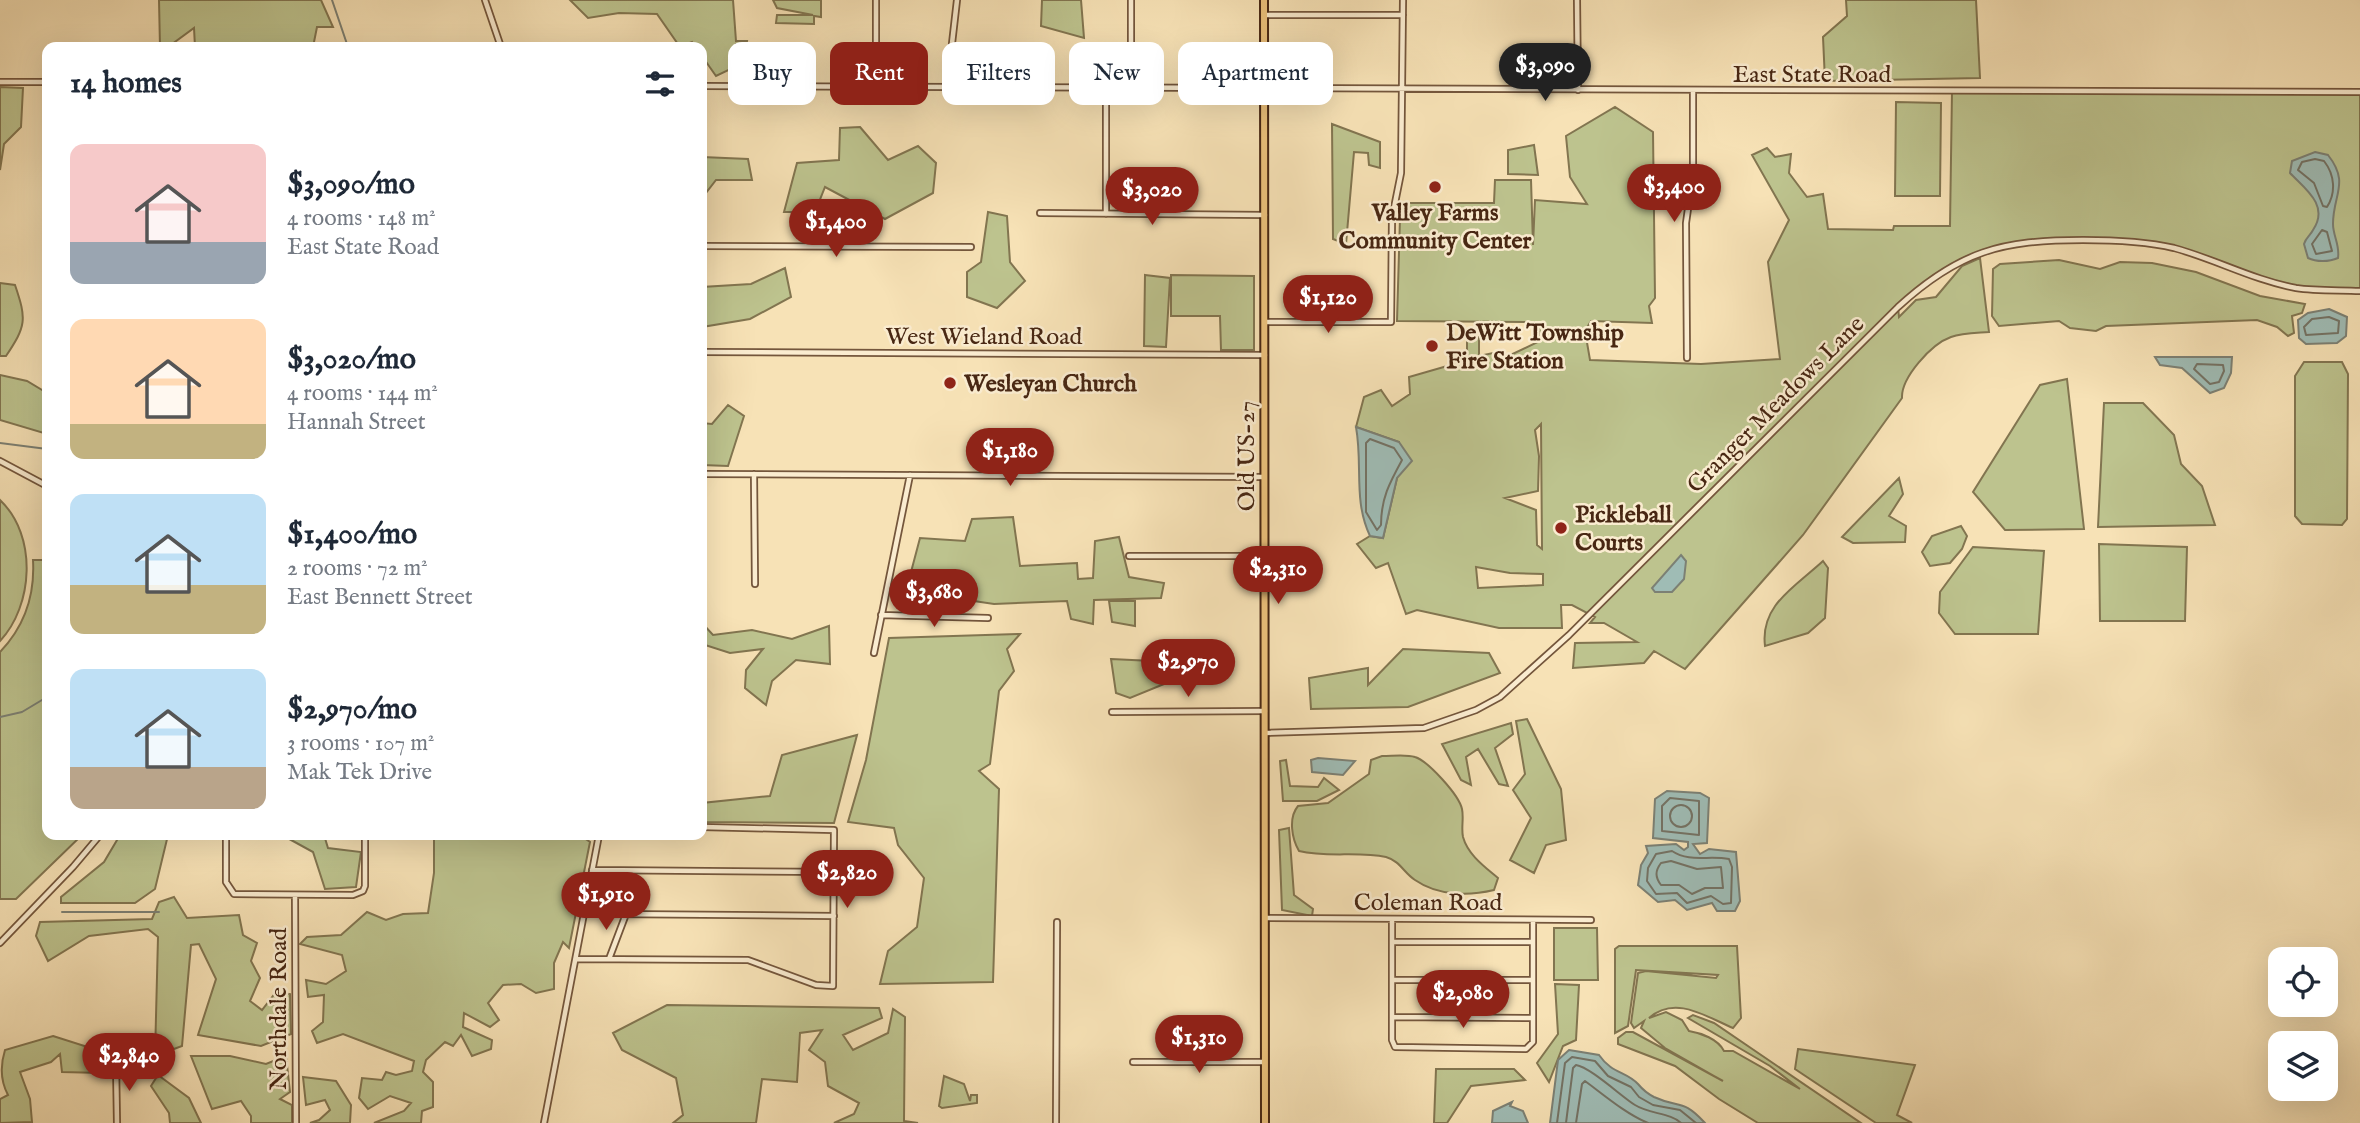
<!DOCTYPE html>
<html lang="en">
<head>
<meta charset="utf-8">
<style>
	body { margin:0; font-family:"IM FELL English",serif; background:#f2f2f3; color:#1f2937; height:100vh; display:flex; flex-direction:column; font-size:26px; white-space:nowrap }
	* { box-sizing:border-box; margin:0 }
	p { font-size:23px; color:#747a83 }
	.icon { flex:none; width:38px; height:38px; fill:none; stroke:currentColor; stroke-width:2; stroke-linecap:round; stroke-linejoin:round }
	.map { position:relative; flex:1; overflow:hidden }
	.sheet { position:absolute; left:42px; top:42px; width:665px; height:798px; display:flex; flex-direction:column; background:#fff; border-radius:14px; box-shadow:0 7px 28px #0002 }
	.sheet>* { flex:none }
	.hud { position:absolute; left:728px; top:42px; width:665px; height:63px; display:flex; gap:14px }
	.fabs { position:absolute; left:2268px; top:947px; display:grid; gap:14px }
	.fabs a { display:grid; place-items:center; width:70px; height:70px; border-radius:14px; background:#fff; box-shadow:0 7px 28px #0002; font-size:35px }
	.price { position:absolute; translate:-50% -60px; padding:0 16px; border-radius:24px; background:#8f2418; color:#fff; font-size:23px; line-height:46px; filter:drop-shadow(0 2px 4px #0008) }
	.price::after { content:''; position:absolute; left:50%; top:42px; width:21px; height:16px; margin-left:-10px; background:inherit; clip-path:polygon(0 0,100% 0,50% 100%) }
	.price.selected { background:#222; color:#fff }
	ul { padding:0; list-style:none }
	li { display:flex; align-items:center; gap:21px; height:175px; padding:0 28px }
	li span { display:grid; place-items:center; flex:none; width:196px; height:140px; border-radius:14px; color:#555 }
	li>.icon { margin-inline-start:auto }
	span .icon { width:84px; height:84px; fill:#fffc; stroke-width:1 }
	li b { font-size:30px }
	h2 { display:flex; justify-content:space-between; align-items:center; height:84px; padding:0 28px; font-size:30px }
	.tag { padding:0 24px; border-radius:14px; background:#fff; box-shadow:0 7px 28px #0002; font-size:24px; line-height:63px }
	.tag.selected { background:#8f2418; color:#fff }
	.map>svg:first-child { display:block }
	.green { fill:#bdc38e; stroke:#827550; stroke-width:2; fill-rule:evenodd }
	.water { fill:#9fbcb5; stroke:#7c8074; stroke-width:2 }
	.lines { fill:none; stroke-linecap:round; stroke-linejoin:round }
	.shore { stroke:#747264; stroke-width:2 }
	.stream { stroke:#7c8074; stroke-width:2 }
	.minor-casing { stroke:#74563c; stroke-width:8 }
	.major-casing { stroke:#482713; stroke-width:10 }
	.minor { stroke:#faecd0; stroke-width:4.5 }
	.major { stroke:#ecc17b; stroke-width:6 }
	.poi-dot { fill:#8f2418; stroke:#faecd0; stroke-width:2.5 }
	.labels { text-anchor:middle; stroke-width:5; stroke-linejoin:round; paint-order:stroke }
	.street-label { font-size:24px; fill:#482713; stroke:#faecd0 }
	.poi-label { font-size:24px; font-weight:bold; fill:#482713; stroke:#faecd0; text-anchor:start }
</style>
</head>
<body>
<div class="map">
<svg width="2360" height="1123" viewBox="0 0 2360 1123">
	<rect width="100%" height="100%" fill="#f7e2b6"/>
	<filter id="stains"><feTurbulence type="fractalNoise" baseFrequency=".00286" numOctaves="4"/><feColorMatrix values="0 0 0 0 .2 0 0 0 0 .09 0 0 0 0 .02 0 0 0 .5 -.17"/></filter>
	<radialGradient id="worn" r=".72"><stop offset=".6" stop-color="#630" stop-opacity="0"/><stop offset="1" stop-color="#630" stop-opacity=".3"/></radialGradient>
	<path class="green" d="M159 0H321L333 27H317L313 47H195L194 28 168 47H160Z
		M570 0H733L736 41H747L746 46 736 44 737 66 716 76 702 56V47H695L692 42 680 47 657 14 619 13 588 18Z
		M773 0H821V17L814 16V24L776 23 777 15H813L777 8Z
		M1042 0H1081L1084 38 1041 26Z
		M1846 0H1976L1980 78 1825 81 1823 37 1847 16Z
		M0 87 23 88 21 127 4 144 0 170Z
		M1952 91 2360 92V291L2296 288 2188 253 2132 241 2040 240 2000 247 1948 268 1898 307 1899 317 1916 300 1936 297 1962 266 1980 258 1989 332C1977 333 1962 333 1951 337 1931 344 1901 378 1902 398L1803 535 1685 669 1654 651 1644 663 1573 668 1575 643 1637 642 1604 623H1590L1595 617 1572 605H1561L1562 628H1499L1417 610 1406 614 1388 563 1376 568 1357 544 1370 536 1383 538 1397 478 1399 442 1356 427 1364 397 1381 390 1392 406 1410 394 1409 377 1475 358 1467 357V337H1479V356L1493 353 1502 359 1540 341 1539 322 1397 321 1400 218 1407 203H1494L1495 180H1531L1533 245 1535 200 1587 204 1570 177 1566 136 1615 107 1653 132 1655 298 1649 306 1652 323 1591 321 1585 331 1590 360 1701 364 1780 359 1768 262 1789 220 1752 155 1767 148 1775 157 1791 154 1789 173 1807 197 1823 194 1828 229 1893 230 1894 226H1950ZM1541 424 1542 549 1537 545 1536 510 1505 498 1538 491 1539 456 1535 430ZM1476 567 1510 573 1543 574V585L1478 588Z
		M1896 102 1941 103 1940 196H1895Z
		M1332 124 1380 142V168L1369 165 1368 153 1354 152 1346 244 1333 239Z
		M860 127 888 160 918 146 936 163 933 193 885 219 825 187 815 212H784L797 163 839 160 840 128Z
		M1534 145 1538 175 1508 174V150Z
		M702 157 748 159 752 180H716L702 198Z
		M988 212 1007 216 1010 262 1025 281 997 308 967 297V272L981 262Z
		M2059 260 2100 269 2120 262 2152 263 2196 272 2260 296 2305 304 2302 313 2292 316 2294 333 2288 336 2277 327 2257 320 2106 326 2096 331 2070 328 2059 321 1999 326 1992 316 1993 269 2000 264Z
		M785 268 791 297 750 319 702 327V287L751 284Z
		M1145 275 1170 278 1166 347 1144 346Z
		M1171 275 1254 276V350H1221L1220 316H1171Z
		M0 283 15 285C27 320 26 326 6 356H0Z
		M2304 362H2342L2348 374 2347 519 2342 525 2302 524 2295 516V376Z
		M0 375 27 381 47 393V434L0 420Z
		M2067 379 2084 529 2005 530 1973 492 2040 385Z
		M2104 403H2143L2174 435 2181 464 2202 486 2215 525 2098 527Z
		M728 405 744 416 728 466 702 465V423L712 424Z
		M1899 478 1903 494 1889 516 1906 526 1905 542 1853 543 1842 537Z
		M0 500C38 536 33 606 0 641Z
		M1013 517 1020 566 1077 563 1078 579 1093 578 1095 541 1119 537 1129 577 1164 583 1161 598 1094 600 1093 624 1071 619 1067 601 994 604 906 591 920 538 965 541 972 519Z
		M1961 526 1967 536 1962 549 1950 563 1930 566 1922 552 1932 536Z
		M2099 544 2187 547 2185 621H2100Z
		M1973 547 2044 551 2038 634H1955L1939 613 1940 592Z
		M33 560H47V835H82L16 899H0V652C24 627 35 595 33 560Z
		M1823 561 1828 568 1825 618 1808 633 1765 646C1760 605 1795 587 1823 561Z
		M1109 601H1135V626L1112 622Z
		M702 623 713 635 752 630 792 639 829 626 830 664 796 660 772 681 766 705 745 688 746 670 763 649 730 653 702 644Z
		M1020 634 1007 649 1014 671 999 691 990 764 979 771 999 789 993 982 880 984 888 951 917 927 924 878 898 845 894 828 848 822 866 760 889 638Z
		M1403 649 1489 653 1500 673 1408 707 1311 709 1309 678 1368 668V685Z
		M1111 659 1173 662 1169 682 1130 698 1116 693Z
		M1527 719 1561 789 1566 840 1546 845 1534 873 1510 860 1531 818 1513 790 1525 774 1516 721Z
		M1511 723 1513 734 1495 748 1508 786 1499 784 1478 749 1466 757 1471 785 1461 780 1442 744Z
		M857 735 834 823 702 822V803L770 796 782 755Z
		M1382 756C1393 756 1406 754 1415 757 1428 761 1459 795 1462 809 1464 818 1461 828 1463 837 1468 855 1485 867 1498 878L1494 890C1469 896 1438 896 1415 880 1404 873 1400 861 1386 857 1358 851 1327 858 1299 851 1292 839 1288 818 1298 806L1328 803 1369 774 1371 760Z
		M1286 760 1290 786 1318 787 1324 778 1339 790 1317 801H1283L1280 761Z
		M1289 828 1294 895 1313 909 1312 916 1282 910 1279 830Z
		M120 835H168L155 889 135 903H61V897L104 862Z
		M282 835H324L328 848 361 852 356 887 325 889 313 852Z
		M434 835H580L590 842 569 948 563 942 554 963V989L536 993 521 984 503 985 488 1003 499 1020 490 1027 464 1013 463 1027 492 1040 491 1049 472 1056 461 1035 453 1046 445 1042 426 1060 423 1072 433 1082V1107L422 1111 421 1123H374L404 1111 411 1103 390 1096 368 1109 359 1098 362 1078 382 1080 386 1072 396 1075 412 1071 414 1061 343 1034 317 1043 312 1031 323 1022 324 995 308 997 306 980 326 984 346 971 342 955 300 944 307 937 341 935 367 912 386 920 403 914 428 913 434 873Z
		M174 897 187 918 239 915 243 935 257 943 251 961 260 978 250 1001 262 1010 276 992 290 994 291 1034 261 1046 198 1035 216 979 199 944 191 945 182 1046 155 1056 158 937 148 929 89 936 48 961 36 936 40 922 152 919 159 902Z
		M1554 928H1597L1598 980H1554Z
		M1619 946H1737L1741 1018 1733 1028C1705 1016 1675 995 1649 1018L1666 1012 1682 1020 1689 1031C1701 1033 1718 1039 1724 1051H1733L1800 1089 1770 1066 1688 1018 1693 1015 1714 1023 1861 1123H1758L1719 1099 1675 1066 1618 1044V1038L1626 1032H1633L1723 1081 1665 1048 1641 1028 1644 1021 1634 1028 1631 1023 1638 973 1646 971 1716 978 1718 975 1636 970 1628 1026 1615 1033V949Z
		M1555 984 1579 985 1576 1040 1563 1046 1549 1082 1537 1063 1558 1034Z
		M667 1005 879 1008 882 1018 843 1035 853 1050 888 1033 893 1009 905 1017 904 1121 918 1123H834L854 1114 859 1103 828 1086 825 1062 809 1050 822 1030 800 1033 797 1082 762 1079 756 1123H673L683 1115 676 1078 622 1050 613 1033Z
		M53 1036 100 1051 127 1040 134 1054 110 1059 102 1073 62 1072 60 1054 51 1062 20 1072 30 1099 32 1122 0 1123V1099L8 1095C0 1080 0 1066 5 1050Z
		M1798 1049 1915 1065 1897 1115 1912 1123H1876L1795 1069Z
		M191 1056H230L266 1064 286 1056 290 1092 280 1099 292 1105V1123H251V1116L241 1101 212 1109Z
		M1436 1069H1514L1525 1080 1471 1086 1447 1123H1434Z
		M158 1075 189 1098 201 1123H170L169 1113 151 1086Z
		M944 1076 964 1084 970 1101 971 1095H977V1103L942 1108 939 1106Z
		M303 1077 336 1081 351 1105 350 1123H310L319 1120 330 1110 325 1100 306 1105Z"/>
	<path class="water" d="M2315 152 2328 155C2350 183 2333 194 2333 224 2333 236 2340 245 2338 258 2329 262 2316 262 2308 258L2304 244C2306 237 2310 236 2313 230 2330 205 2304 188 2290 173L2292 161Z
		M2329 309 2347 317 2346 336 2337 343 2306 344 2299 338 2298 320 2308 313Z
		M2155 357H2232L2231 373 2224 388 2210 393 2182 368 2160 365Z
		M1356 427 1399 442 1412 461 1397 478 1383 538 1370 536C1353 500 1363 466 1356 427Z
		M1681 555 1686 561 1684 579 1672 592H1655L1652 588Z
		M1318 758 1355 761 1343 775 1312 772 1311 760Z
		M1667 791 1700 793 1709 798 1707 843 1693 844 1700 854 1709 849 1736 852 1740 901 1735 911H1717L1712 903 1687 910 1675 900 1658 902 1638 885 1641 865 1648 853 1646 846 1676 844 1684 850 1688 847V842L1653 838 1655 799Z
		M1569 1050 1599 1055C1612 1074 1626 1071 1638 1084 1643 1090 1646 1093 1654 1097 1680 1109 1682 1098 1705 1123H1550L1558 1060Z
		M1512 1102 1510 1106 1523 1111 1528 1123H1492L1493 1111Z"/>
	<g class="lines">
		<path class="shore" d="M2315 159 2324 161C2335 175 2336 193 2327 207L2323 206 2314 183 2298 170 2302 162Z
			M2322 230 2327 232 2332 251 2316 254 2312 244Z
			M2329 317 2339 321 2338 333 2306 335 2304 327 2312 319Z
			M2197 364 2223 365 2224 371 2219 382 2210 384 2194 369Z
			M1370 439 1394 448 1402 460C1390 482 1381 498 1381 525L1377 530 1366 512V443Z
			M1670 798 1699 801V835L1662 831V806Z
			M1670 816a11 11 0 1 1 22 0a11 11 0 1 1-22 0Z
			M1672 851C1690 863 1708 855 1729 859L1732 867 1731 903 1723 904 1711 896 1687 903 1677 893 1656 894 1647 881 1648 868 1656 854Z
			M1671 861 1697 869 1721 867 1723 888H1705L1692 894 1679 885H1661C1655 877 1655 871 1661 863Z
			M1557 1123 1565 1063 1572 1057 1595 1061 1608 1076 1631 1087 1639 1097 1653 1105 1680 1110 1696 1123
			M1566 1123 1573 1068 1576 1065C1590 1067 1622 1097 1635 1105 1649 1114 1671 1113 1681 1123
			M1576 1123 1582 1084 1585 1081C1604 1095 1626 1114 1648 1123"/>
		<path class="stream" d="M332 0 348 47
			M0 443 47 449
			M0 717 22 712 47 697
			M62 912H159"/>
		<defs>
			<path id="minor" d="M485 0 501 47
				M876 0V87
				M1131 0V89
				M1577 0 1578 90
				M1264 15H1403
				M0 82H47
				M702 86 2360 92
				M947 87 957 0
				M1106 89V214
				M1040 213 1265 215
				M702 246 971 247
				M1266 322H1391L1392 218 1401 173 1403 0
				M702 352 1265 355
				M1687 358 1686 223 1693 173V91
				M0 461 47 486
				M702 474 1264 477
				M754 474 755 584
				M1129 556H1264
				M881 615 988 618
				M874 653 910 475
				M1112 712 1265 711
				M1265 733 1424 728 1476 710 1500 697 1569 635 1898 307C1959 251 2002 240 2083 240 2113 240 2144 241 2174 248 2215 259 2253 280 2296 288 2316 291 2339 290 2360 291
				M226 835V882L234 894 353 895 363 891 365 886V835
				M592 870 834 872
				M295 895 296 1123
				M613 914 834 916
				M1265 918 1591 920
				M1392 920V1040L1395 1047 1526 1049 1533 1042V920
				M1392 942H1533
				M0 943 73 867 100 835
				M576 959 748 960 816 985 833 986 834 830 702 827
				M609 959 626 914
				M1392 980H1533
				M1392 1017 1533 1018
				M1133 1062H1265
				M116 1063 117 1123
				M544 1123 599 835
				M1056 1123 1057 922"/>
			<path id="major" d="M1264 0 1265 1123"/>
		</defs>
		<use href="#minor" class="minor-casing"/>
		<use href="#major" class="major-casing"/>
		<use href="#minor" class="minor"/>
		<use href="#major" class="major"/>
	</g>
	<g class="poi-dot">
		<circle cx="1435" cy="187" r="7"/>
		<circle cx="1432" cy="346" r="7"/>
		<circle cx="950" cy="383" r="7"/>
		<circle cx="1561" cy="528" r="7"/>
	</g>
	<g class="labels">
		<g class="street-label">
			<text x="1812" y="82">East State Road</text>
			<text x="984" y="344">West Wieland Road</text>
			<text transform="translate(1775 404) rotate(-45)" y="8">Granger Meadows Lane</text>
			<text transform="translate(1246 456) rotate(-90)" y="8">Old US-27</text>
			<text x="1428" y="910">Coleman Road</text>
			<text transform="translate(278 1009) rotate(-90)" y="8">Northdale Road</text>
		</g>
		<g class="poi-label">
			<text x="1435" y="220" text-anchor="middle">Valley Farms<tspan x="1435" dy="28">Community Center</tspan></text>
			<text x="1446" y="340">DeWitt Township<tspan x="1446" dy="28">Fire Station</tspan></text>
			<text x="964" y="391">Wesleyan Church</text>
			<text x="1575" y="522">Pickleball<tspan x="1575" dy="28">Courts</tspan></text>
		</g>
	</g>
	<rect width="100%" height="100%" filter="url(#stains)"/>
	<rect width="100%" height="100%" fill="url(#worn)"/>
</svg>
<div class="fabs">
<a><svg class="icon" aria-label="locate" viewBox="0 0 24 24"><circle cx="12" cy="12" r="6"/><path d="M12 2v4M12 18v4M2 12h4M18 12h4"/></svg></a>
<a><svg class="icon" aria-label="layers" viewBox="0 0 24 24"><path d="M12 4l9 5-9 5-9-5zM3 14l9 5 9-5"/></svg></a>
</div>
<b class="price selected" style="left:1545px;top:103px">$3,090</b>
<b class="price" style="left:1674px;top:224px">$3,400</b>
<b class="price" style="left:1152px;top:227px">$3,020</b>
<b class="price" style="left:836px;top:259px">$1,400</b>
<b class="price" style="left:1328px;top:335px">$1,120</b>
<b class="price" style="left:1010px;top:488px">$1,180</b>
<b class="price" style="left:1278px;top:606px">$2,310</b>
<b class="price" style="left:934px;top:629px">$3,680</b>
<b class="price" style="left:1188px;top:699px">$2,970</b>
<b class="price" style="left:847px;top:910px">$2,820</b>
<b class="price" style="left:606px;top:932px">$1,910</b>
<b class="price" style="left:1463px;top:1030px">$2,080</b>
<b class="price" style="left:1199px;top:1075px">$1,310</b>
<b class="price" style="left:129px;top:1093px">$2,840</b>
<div class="hud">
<a class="tag">Buy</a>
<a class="tag selected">Rent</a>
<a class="tag">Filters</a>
<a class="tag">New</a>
<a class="tag">Apartment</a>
</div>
<section class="sheet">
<h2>14 homes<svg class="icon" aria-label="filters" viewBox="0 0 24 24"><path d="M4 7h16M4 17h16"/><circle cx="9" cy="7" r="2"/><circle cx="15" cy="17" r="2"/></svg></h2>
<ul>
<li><span style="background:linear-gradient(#f6c9c9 70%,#9aa5b1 0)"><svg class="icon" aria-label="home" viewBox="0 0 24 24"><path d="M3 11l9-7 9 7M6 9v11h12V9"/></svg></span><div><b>$3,090/mo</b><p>4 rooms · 148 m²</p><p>East State Road</p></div></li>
<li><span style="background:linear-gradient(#ffd9b3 75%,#c2b280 0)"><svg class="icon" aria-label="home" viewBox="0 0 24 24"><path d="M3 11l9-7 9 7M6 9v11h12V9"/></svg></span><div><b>$3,020/mo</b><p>4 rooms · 144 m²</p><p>Hannah Street</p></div></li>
<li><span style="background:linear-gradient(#bfe0f5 65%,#c2b280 0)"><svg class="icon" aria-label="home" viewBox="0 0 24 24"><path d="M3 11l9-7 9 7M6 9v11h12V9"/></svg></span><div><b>$1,400/mo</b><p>2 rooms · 72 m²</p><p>East Bennett Street</p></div></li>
<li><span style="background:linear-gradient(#bfe0f5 70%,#b9a48a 0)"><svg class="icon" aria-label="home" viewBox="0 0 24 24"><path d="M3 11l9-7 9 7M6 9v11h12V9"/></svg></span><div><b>$2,970/mo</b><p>3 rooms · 107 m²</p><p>Mak Tek Drive</p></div></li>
</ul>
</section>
</div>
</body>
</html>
